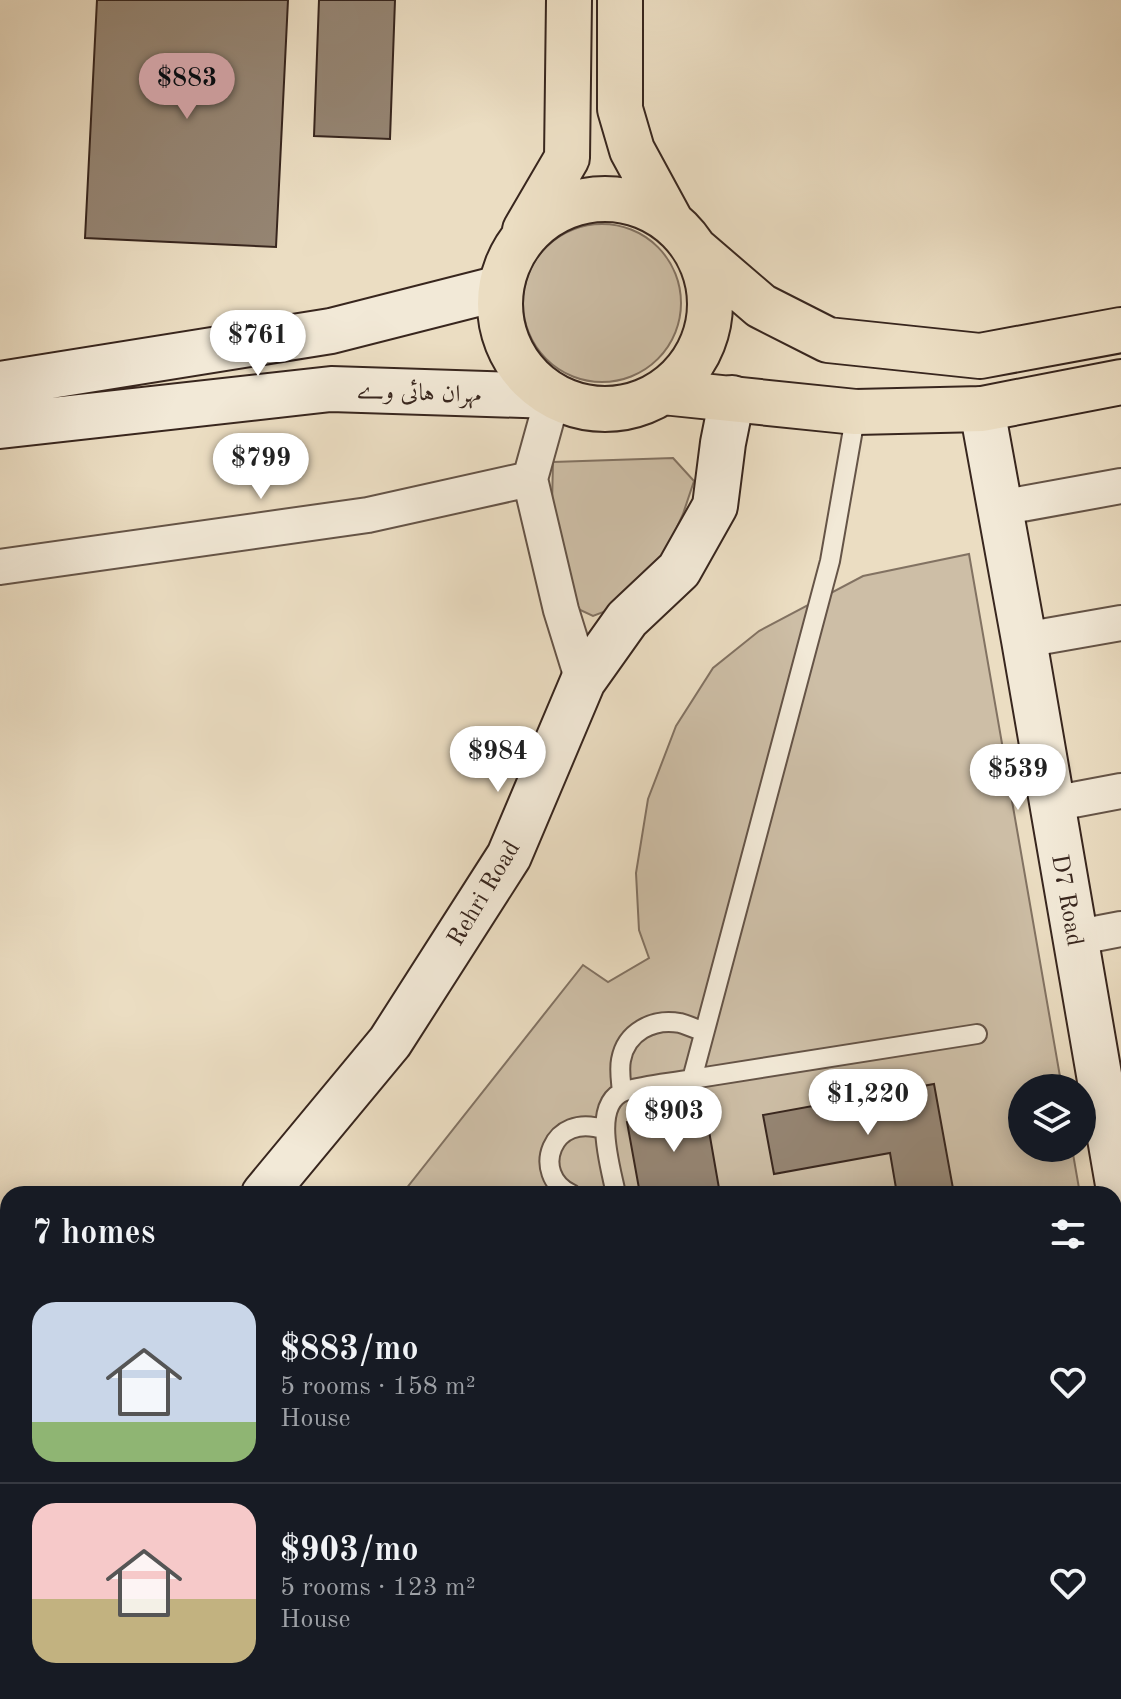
<!DOCTYPE html>
<html lang="en">
<head>
<meta charset="utf-8">
<style>
	body { margin:0; font-family:"Old Standard TT",Amiri,serif; background:#20242c; color:#f1f3f6; height:100vh; display:flex; flex-direction:column; font-size:30px; white-space:nowrap }
	* { box-sizing:border-box; margin:0 }
	p { font-size:26px; color:#9ea1a6 }
	.icon { flex:none; width:44px; height:44px; fill:none; stroke:currentColor; stroke-width:2; stroke-linecap:round; stroke-linejoin:round }
	.map { position:relative; flex:1; overflow:hidden }
	.sheet { position:absolute; left:0px; top:1186px; width:1122px; height:514px; display:flex; flex-direction:column; background:#171b24; border-radius:24px 24px 0 0; box-shadow:0 4px 20px #0003 }
	.sheet>* { flex:none }
	.controls { position:absolute; left:1008px; top:1074px; display:grid; gap:16px }
	.controls a { display:grid; place-items:center; width:88px; height:88px; border-radius:50%; background:#171b24; box-shadow:0 4px 20px #0003; font-size:40px }
	.price { position:absolute; translate:-50% -68px; padding:0 18px; border-radius:28px; background:#fff; color:#222; font-size:26px; line-height:52px; filter:drop-shadow(0 2px 4px #0008) }
	.price::after { content:''; position:absolute; left:50%; top:48px; width:24px; height:18px; margin-left:-12px; background:inherit; clip-path:polygon(0 0,100% 0,50% 100%) }
	.price.selected { background:#c59692; color:#111 }
	ul { padding:0; list-style:none }
	li { display:flex; align-items:center; gap:24px; height:200px; padding:0 32px }
	li+li { border-top:2px solid #363941 }
	li span { display:grid; place-items:center; flex:none; width:224px; height:160px; border-radius:24px; color:#555 }
	li>.icon { margin-inline-start:auto }
	span .icon { width:96px; height:96px; fill:#fffc; stroke-width:1 }
	li b { font-size:34px }
	h2 { display:flex; justify-content:space-between; align-items:center; height:96px; padding:0 32px; font-size:34px }
	.map>svg:first-child { display:block }
	.green { fill:#cdbea6; stroke:#827262; stroke-width:2 }
	.building { fill:#958573; stroke:#38261e; stroke-width:2 }
	.lines { fill:none; stroke-linecap:round; stroke-linejoin:round }
	.lane-casing { stroke:#655447; stroke-width:22 }
	.street-casing { stroke:#655447; stroke-width:38 }
	.secondary-casing { stroke:#38261e; stroke-width:48 }
	.primary-casing { stroke:#38261e; stroke-width:48 }
	.lane { stroke:#f2e9d7; stroke-width:18 }
	.street { stroke:#f2e9d7; stroke-width:34 }
	.secondary { stroke:#f2e9d7; stroke-width:44 }
	.primary { stroke:#ebddc2; stroke-width:44 }
	.labels { text-anchor:middle; stroke-width:8; stroke-linejoin:round; paint-order:stroke }
	.street-label { font-size:24px; fill:#38261e; stroke:#f2e9d7 }
</style>
</head>
<body>
<div class="map">
<svg width="1121" height="1699" viewBox="0 0 1121 1699">
	<rect width="100%" height="100%" fill="#ebddc2"/>
	<filter id="stains"><feTurbulence type="fractalNoise" baseFrequency=".0025" numOctaves="4"/><feColorMatrix values="0 0 0 0 .2 0 0 0 0 .09 0 0 0 0 .02 0 0 0 .5 -.17"/></filter>
	<radialGradient id="worn" r=".72"><stop offset=".6" stop-color="#630" stop-opacity="0"/><stop offset="1" stop-color="#630" stop-opacity=".3"/></radialGradient>
	<path class="green" d="M523 303a79 79 0 1 1 158 0a79 79 0 1 1-158 0Z
		M673 458 694 481 683 514 660 565 614 608 593 616 576 608 552 504 553 462Z
		M969 554 1062 1088H1022V1148H1072L1080 1194H402L583 965 608 982 649 958 639 930 636 873 648 799 676 726 713 668 759 631 863 576Z
		M1114 1387 1121 1427V1699H0V1561L8 1556V1692H1114Z"/>
	<path class="building" d="M97 0H288L276 247 85 238Z
		M319 0H395L390 139 314 136Z
		M934 1084 954 1194H897L890 1153 774 1174 763 1115Z
		M705 1108 720 1194H640L627 1122Z
		M714 1692H877L878 1699H715Z"/>
	<g class="lines">
		<defs>
			<path id="lane" d="M692 1079 977 1034
				M622 1092C621 1081 619 1070 621 1060 626 1032 653 1018 680 1023 688 1025 696 1029 704 1032
				M571 1194C530 1175 551 1110 605 1130
				M616 1194C611 1168 590 1103 625 1091 646 1085 670 1083 692 1079L830 561 856 412
				M266 1692 267 1699
				M701 1692 702 1699"/>
			<path id="street" d="M553 396 530 479 561 610 583 681
				M1000 508 1121 486
				M0 567 368 515 530 479
				M1024 640 1121 623
				M1052 804 1121 791
				M1074 938 1121 929"/>
			<path id="secondary" d="M0 384 331 331 500 288
				M982 409 1024 640 1121 1202
				M0 426 331 389 553 396
				M264 1194 390 1042 509 856 583 681 627 619 679 570 715 506 723 443 732 398
				M0 1434 8 1428"/>
			<path id="primary" d="M620 0V109L632 150 670 220
				M500 304a105 105 0 1 1 210 0a105 105 0 1 1-210 0Z
				M525 230 567 158 569 0
				M697 251 761 306 828 340 980 356 1121 330
				M663 392 856 412 982 409 1121 382"/>
		</defs>
		<use href="#lane" class="lane-casing"/>
		<use href="#street" class="street-casing"/>
		<use href="#secondary" class="secondary-casing"/>
		<use href="#primary" class="primary-casing"/>
		<use href="#lane" class="lane"/>
		<use href="#street" class="street"/>
		<use href="#secondary" class="secondary"/>
		<use href="#primary" class="primary"/>
	</g>
	<g class="labels">
		<g class="street-label">
			<text transform="translate(419 392) rotate(2)" y="8">مہران ہائی وے</text>
			<text transform="translate(483 893) rotate(-59)" y="8">Rehri Road</text>
			<text transform="translate(1068 900) rotate(80)" y="8">D7 Road</text>
		</g>
	</g>
	<rect width="100%" height="100%" filter="url(#stains)"/>
	<rect width="100%" height="100%" fill="url(#worn)"/>
</svg>
<div class="controls">
<a><svg class="icon" aria-label="layers" viewBox="0 0 24 24"><path d="M12 4l9 5-9 5-9-5zM3 14l9 5 9-5"/></svg></a>
</div>
<b class="price selected" style="left:187px;top:121px">$883</b>
<b class="price" style="left:258px;top:378px">$761</b>
<b class="price" style="left:261px;top:501px">$799</b>
<b class="price" style="left:498px;top:794px">$984</b>
<b class="price" style="left:1018px;top:812px">$539</b>
<b class="price" style="left:868px;top:1137px">$1,220</b>
<b class="price" style="left:674px;top:1154px">$903</b>
<section class="sheet">
<h2>7 homes<svg class="icon" aria-label="filters" viewBox="0 0 24 24"><path d="M4 7h16M4 17h16"/><circle cx="9" cy="7" r="2"/><circle cx="15" cy="17" r="2"/></svg></h2>
<ul>
<li><span style="background:linear-gradient(#c9d6e8 75%,#8fb573 0)"><svg class="icon" aria-label="home" viewBox="0 0 24 24"><path d="M3 11l9-7 9 7M6 9v11h12V9"/></svg></span><div><b>$883/mo</b><p>5 rooms · 158 m²</p><p>House</p></div><svg class="icon" aria-label="heart" viewBox="0 0 24 24"><path d="M12 20l-8-8c-3-5 5-10 8-4 3-6 11-1 8 4z"/></svg></li>
<li><span style="background:linear-gradient(#f6c9c9 60%,#c2b280 0)"><svg class="icon" aria-label="home" viewBox="0 0 24 24"><path d="M3 11l9-7 9 7M6 9v11h12V9"/></svg></span><div><b>$903/mo</b><p>5 rooms · 123 m²</p><p>House</p></div><svg class="icon" aria-label="heart" viewBox="0 0 24 24"><path d="M12 20l-8-8c-3-5 5-10 8-4 3-6 11-1 8 4z"/></svg></li>
</ul>
</section>
</div>
</body>
</html>
